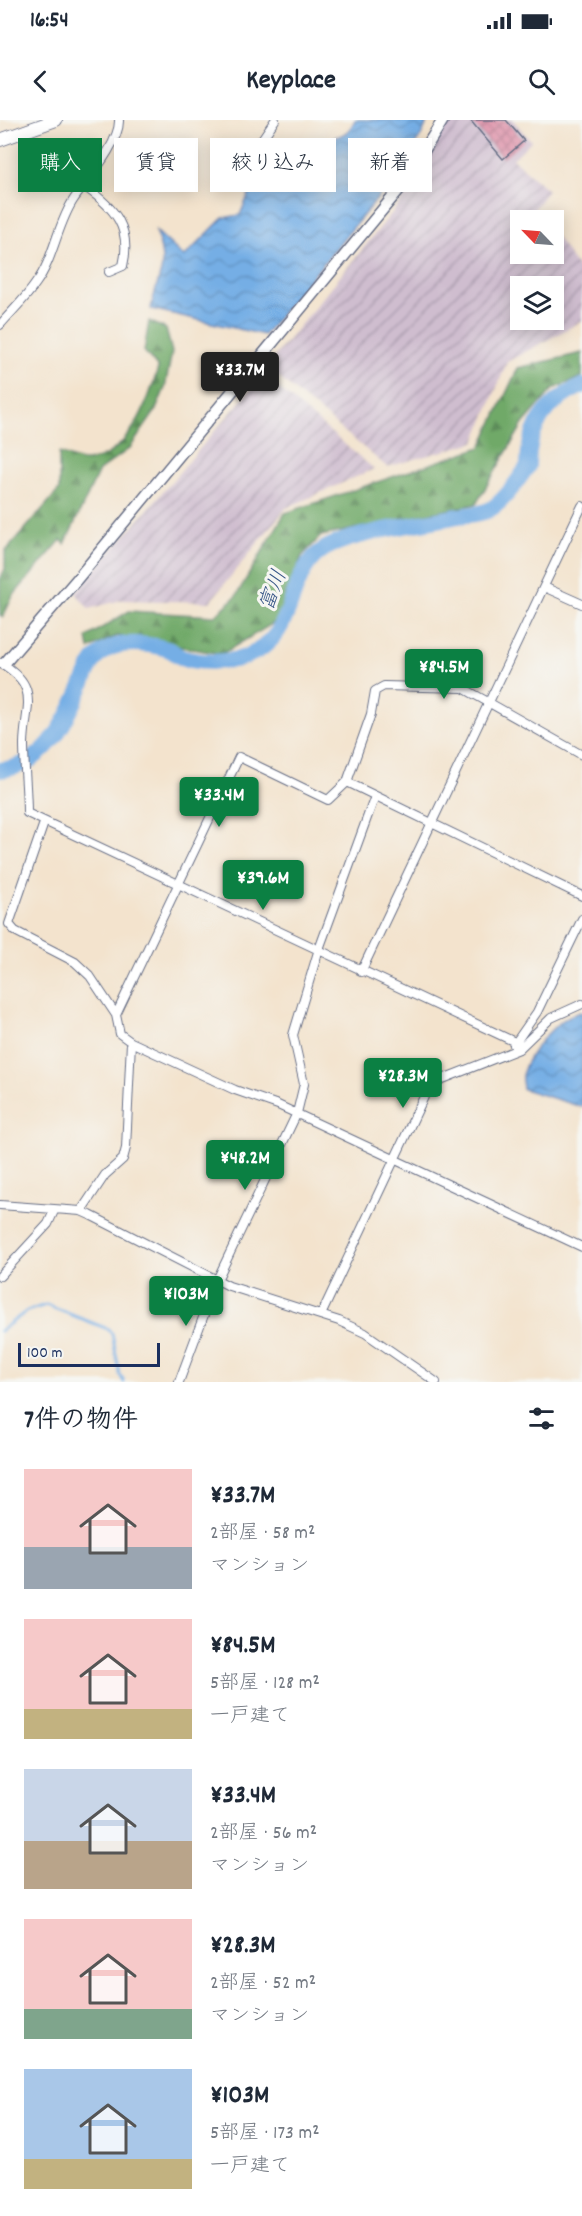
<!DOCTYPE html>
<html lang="ja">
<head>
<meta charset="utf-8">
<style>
	body { margin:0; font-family:Dekko,"Klee One",sans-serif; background:#f2f2f3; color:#1f2937; height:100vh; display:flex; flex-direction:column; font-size:22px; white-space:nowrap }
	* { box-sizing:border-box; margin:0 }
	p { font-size:20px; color:#747a83 }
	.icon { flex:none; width:33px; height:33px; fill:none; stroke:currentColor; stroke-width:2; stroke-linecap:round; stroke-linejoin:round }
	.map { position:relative; height:1262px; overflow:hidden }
	.drawer { display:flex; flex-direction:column; background:#fff; flex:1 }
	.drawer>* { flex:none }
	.top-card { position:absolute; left:18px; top:18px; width:546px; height:54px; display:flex; gap:12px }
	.needle { width:39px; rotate:295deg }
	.controls { position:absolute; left:510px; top:90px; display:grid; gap:12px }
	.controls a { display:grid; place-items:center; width:54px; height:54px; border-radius:0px; background:#fff; box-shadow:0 3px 15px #0003; font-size:30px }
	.scale { position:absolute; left:18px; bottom:15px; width:142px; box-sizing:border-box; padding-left:6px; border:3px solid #1b2f5e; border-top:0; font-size:16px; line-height:21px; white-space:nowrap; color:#1b2f5e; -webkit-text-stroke:4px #f6f6f2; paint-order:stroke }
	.price { position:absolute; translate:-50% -51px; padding:0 14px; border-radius:6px; background:#0b8043; color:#fff; font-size:20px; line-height:39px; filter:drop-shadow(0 2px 3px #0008) }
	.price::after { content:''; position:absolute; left:50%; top:36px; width:18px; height:14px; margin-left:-9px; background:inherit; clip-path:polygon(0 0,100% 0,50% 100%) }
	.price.on { background:#222; color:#fff }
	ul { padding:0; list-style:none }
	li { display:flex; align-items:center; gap:18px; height:150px; padding:0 24px }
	li span { display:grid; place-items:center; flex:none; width:168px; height:120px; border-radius:0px; color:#555 }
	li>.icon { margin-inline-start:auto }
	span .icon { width:72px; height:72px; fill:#fffc; stroke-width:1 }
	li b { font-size:26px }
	h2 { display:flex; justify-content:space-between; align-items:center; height:72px; padding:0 24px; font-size:26px }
	.tag { padding:0 21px; border-radius:0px; background:#fff; box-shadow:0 3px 15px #0003; font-size:21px; line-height:54px }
	.tag.on { background:#0b8043; color:#fff }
	.status { display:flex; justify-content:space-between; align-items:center; height:42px; padding:0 30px; background:#fff; direction:ltr }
	.status svg { height:16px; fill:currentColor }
	header { display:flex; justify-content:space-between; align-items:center; height:78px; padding:0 24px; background:#fff; font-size:27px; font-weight:700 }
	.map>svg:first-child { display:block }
	.industrial { fill:url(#industrial-furrows); fill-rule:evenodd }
	.forest { fill:url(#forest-firs); stroke:#466c63; stroke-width:1.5 }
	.water { fill:url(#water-waves); stroke:#486ea2; stroke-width:1.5 }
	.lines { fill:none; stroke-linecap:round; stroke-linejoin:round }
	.stream { stroke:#75aee5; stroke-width:3 }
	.river { stroke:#75aee5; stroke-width:16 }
	.building { fill:url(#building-cross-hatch) }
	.street-casing { stroke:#676e85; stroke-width:10 }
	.secondary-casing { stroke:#676e85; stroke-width:13 }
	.primary-casing { stroke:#676e85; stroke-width:14 }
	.street { stroke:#fff; stroke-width:8 }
	.secondary { stroke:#fff; stroke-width:10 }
	.primary { stroke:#fff; stroke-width:12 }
	.labels { text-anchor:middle; stroke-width:6; stroke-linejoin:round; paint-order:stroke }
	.water-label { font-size:21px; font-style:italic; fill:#365586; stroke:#f6f6f2 }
</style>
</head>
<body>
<div class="status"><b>16:54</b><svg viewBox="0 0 49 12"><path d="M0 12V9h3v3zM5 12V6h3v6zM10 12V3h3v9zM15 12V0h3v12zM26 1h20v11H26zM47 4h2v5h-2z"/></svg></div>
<header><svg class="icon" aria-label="back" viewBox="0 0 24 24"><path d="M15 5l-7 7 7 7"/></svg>Keyplace<svg class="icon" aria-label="search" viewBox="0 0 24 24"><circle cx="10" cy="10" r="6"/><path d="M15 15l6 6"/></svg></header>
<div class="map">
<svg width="582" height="1262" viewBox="0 0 582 1262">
	<defs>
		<pattern id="industrial-furrows" width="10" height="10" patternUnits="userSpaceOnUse" patternTransform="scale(1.5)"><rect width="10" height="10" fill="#cfbdcf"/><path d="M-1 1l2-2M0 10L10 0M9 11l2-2" fill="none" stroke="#a79aab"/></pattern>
		<pattern id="forest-firs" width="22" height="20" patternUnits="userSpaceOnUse" patternTransform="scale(1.5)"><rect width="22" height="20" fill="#70a968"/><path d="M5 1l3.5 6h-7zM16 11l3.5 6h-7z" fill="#5b8a59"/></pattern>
		<pattern id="water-waves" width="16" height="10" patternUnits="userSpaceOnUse" patternTransform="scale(1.5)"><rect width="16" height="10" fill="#75aee5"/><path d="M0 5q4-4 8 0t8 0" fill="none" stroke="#5f8ebd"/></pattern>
		<pattern id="building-cross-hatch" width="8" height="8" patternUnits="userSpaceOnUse" patternTransform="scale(1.5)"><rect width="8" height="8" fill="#de8ca6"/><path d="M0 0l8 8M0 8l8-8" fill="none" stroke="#b3738a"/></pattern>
	</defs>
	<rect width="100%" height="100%" fill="#f6f6f2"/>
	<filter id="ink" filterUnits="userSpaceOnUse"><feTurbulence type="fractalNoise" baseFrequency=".0167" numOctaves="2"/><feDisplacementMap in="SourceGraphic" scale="12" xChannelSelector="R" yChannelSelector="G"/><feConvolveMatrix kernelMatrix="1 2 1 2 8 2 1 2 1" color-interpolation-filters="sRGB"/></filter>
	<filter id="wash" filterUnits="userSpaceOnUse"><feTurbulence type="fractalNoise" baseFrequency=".008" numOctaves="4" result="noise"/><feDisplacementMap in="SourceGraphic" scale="24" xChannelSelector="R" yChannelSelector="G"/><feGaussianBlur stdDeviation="1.35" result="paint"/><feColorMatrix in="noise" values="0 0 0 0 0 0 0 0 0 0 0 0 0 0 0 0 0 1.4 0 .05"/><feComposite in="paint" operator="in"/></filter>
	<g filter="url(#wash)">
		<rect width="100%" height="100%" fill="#f3e3cd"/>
		<path class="industrial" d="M450 0H513L531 21 513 39 548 70 534 89 544 100H520V134H554V113L582 154V201L507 242 475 322 387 347 266 247 401 82ZM520 166H554V200H520Z
			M263 255 374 349 286 388 210 482 121 480 89 489 76 473Z"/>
		<path class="forest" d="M149 201 166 209 172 232 165 268 155 292 130 328 99 351 65 424 61 420 13 476 3 497 0 495V459L5 449V432L59 370V333C67 335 79 342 87 341 129 336 148 283 158 248L144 231Z
			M582 233V257L553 269 523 304 476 384 321 416 302 436 277 501 222 534 117 516 89 529 87 517 129 491 215 496 236 476 285 393 481 327 518 248Z"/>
		<path class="water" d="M355 0H428L421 16 380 75 264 215 151 189C153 176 157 167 160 155 165 141 160 125 156 111L184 137 223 98 240 95 251 69 264 60 275 66C292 58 303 36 321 24 335 14 346 20 355 0Z
			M582 892V987L523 969C523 965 521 959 522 955 528 932 559 895 582 892Z"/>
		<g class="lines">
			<path class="stream" d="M0 1211 27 1191 46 1185 108 1209 112 1214 120 1255 124 1262"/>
			<path class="river" d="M0 650C44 646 65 605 81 568 89 550 92 535 113 527 128 522 152 524 167 529 173 530 177 536 183 538 201 543 228 543 245 537 303 515 282 453 326 428 355 412 422 404 458 396 467 395 481 394 489 390 504 382 518 360 528 346 528 307 546 282 582 266"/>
		</g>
		<g id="blocks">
			<path class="building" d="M470 0H506L524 21 503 39Z"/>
		</g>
	</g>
	<g filter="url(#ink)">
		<use href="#blocks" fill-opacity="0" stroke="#676e85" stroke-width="1.5"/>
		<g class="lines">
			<defs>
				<path id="street" d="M260 22 275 0
					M85 67C115 88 132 108 123 146L109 152
					M0 205C12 191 26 178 36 163 54 139 57 104 74 79 87 60 120 23 119 0
					M544 467 582 484
					M1 543C41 567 25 586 24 624 24 647 27 670 27 693L515 922
					M347 662 371 594 375 571 384 566 463 568 582 635
					M44 703 9 804 15 811 75 842 90 856 116 895
					M361 852 582 386
					M131 922 235 970 278 985 582 1127
					M514 925 537 892 582 799
					M0 1085 81 1091 90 1095 229 1166 339 1201 365 1213 436 1262
					M81 1091 105 1055 123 1039 126 1028 131 922 120 914 116 895 239 637 328 680 347 662 582 776
					M0 1156 48 1104 54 1091
					M321 1195 430 964 519 929 551 898 582 884
					M179 1262 217 1160 297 993 304 964 293 915 318 832 375 676"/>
				<path id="secondary" d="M4 544 78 458 402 66 443 0"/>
				<path id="primary" d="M0 20 56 0"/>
			</defs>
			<use href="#street" class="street-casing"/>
			<use href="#secondary" class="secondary-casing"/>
			<use href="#primary" class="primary-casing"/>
			<use href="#street" class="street"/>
			<use href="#secondary" class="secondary"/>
			<use href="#primary" class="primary"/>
		</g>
	</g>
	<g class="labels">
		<g class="water-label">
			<text transform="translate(272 470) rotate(-69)" y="7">富川</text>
		</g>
	</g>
</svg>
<div class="controls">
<a><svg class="needle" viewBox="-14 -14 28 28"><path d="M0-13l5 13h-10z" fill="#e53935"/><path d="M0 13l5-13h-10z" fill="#747a83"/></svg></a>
<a><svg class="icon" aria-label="layers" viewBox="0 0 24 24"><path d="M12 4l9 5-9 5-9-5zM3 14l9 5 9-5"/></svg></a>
</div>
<div class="scale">100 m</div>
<b class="price on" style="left:240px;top:283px">¥33.7M</b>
<b class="price" style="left:444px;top:580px">¥84.5M</b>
<b class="price" style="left:219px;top:708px">¥33.4M</b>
<b class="price" style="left:263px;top:791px">¥39.6M</b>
<b class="price" style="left:403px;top:989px">¥28.3M</b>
<b class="price" style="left:245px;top:1071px">¥48.2M</b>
<b class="price" style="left:186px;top:1207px">¥103M</b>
<div class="top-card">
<a class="tag on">購入</a>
<a class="tag">賃貸</a>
<a class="tag">絞り込み</a>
<a class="tag">新着</a>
</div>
</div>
<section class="drawer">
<h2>7件の物件<svg class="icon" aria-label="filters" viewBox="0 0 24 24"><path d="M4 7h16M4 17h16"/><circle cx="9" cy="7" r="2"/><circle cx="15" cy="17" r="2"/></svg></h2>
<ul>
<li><span style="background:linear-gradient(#f6c9c9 65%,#9aa5b1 0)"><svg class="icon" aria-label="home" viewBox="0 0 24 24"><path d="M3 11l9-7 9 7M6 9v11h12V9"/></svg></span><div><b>¥33.7M</b><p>2部屋 · 58 m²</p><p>マンション</p></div></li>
<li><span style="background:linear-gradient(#f6c9c9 75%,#c2b280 0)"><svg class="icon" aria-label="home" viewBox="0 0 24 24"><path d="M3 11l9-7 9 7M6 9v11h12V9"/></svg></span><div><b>¥84.5M</b><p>5部屋 · 128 m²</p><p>一戸建て</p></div></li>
<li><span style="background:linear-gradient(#c9d6e8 60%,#b9a48a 0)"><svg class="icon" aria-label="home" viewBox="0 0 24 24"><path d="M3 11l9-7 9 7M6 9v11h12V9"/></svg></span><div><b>¥33.4M</b><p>2部屋 · 56 m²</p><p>マンション</p></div></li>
<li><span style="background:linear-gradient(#f6c9c9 75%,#7fa58c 0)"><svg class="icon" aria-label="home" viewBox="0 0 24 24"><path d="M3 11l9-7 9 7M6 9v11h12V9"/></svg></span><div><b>¥28.3M</b><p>2部屋 · 52 m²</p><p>マンション</p></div></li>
<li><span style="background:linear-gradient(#a9c7e8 75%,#c2b280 0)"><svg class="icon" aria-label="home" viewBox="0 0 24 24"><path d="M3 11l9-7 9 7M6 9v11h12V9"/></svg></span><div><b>¥103M</b><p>5部屋 · 173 m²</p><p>一戸建て</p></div></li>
</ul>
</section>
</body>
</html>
